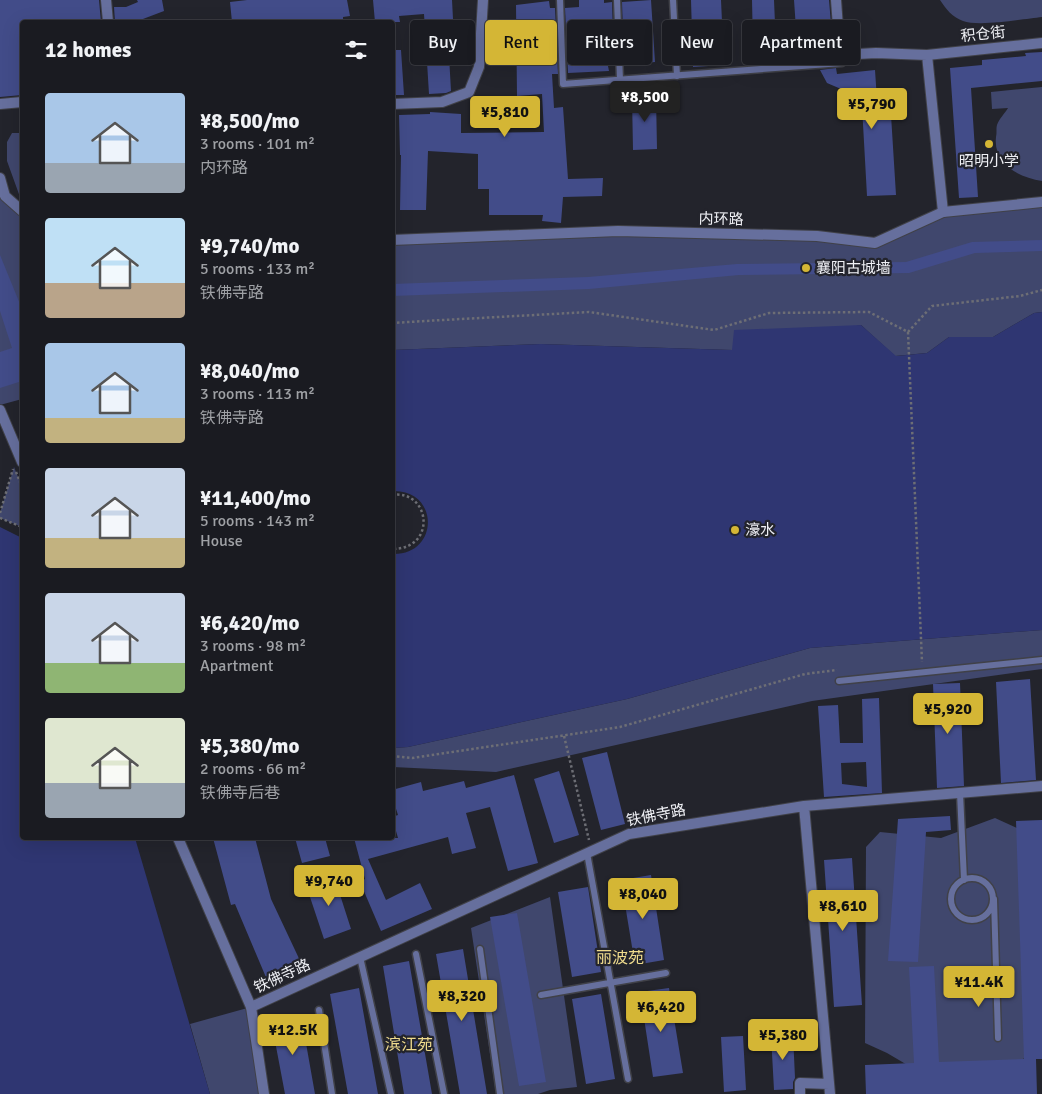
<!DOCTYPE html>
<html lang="en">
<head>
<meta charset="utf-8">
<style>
	body { margin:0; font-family:Signika,"Noto Sans SC",sans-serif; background:#27282e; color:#f1f3f6; height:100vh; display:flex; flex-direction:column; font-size:19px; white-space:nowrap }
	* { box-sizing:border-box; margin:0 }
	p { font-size:16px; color:#9fa1a5 }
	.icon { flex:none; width:28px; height:28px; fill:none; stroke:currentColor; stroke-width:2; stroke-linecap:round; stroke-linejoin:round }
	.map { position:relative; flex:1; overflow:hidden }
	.panel { position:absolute; left:20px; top:20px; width:375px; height:820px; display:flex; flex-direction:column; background:#1a1b21; border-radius:5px; box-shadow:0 5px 20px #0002,0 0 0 1px #38393f }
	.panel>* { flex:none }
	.banner { position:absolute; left:410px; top:20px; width:475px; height:45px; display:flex; gap:10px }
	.price { position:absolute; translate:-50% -42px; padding:0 11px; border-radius:5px; background:#d4b635; color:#111; font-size:16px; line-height:32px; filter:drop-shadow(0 1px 2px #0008) }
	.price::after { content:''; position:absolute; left:50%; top:30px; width:15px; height:11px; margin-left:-8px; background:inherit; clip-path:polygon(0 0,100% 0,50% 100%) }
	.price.active { background:#222; color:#fff }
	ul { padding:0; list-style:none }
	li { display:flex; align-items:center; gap:15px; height:125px; padding:0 25px }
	li span { display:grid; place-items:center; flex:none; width:140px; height:100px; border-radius:5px; color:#555 }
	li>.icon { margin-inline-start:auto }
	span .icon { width:60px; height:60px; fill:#fffc; stroke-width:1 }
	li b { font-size:21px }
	h2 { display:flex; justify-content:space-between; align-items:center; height:60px; padding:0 25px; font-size:21px }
	.pill { padding:0 18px; border-radius:5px; background:#1a1b21; box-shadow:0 5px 20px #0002,0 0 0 1px #38393f; font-size:18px; line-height:45px }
	.pill.active { background:#d4b635; color:#111 }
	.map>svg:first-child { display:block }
	.green { fill:#40476d }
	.water { fill:#2f3672 }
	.building { fill:#424c89; fill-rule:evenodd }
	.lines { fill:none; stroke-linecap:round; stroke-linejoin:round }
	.service-casing { stroke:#404148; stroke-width:9 }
	.minor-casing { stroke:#404148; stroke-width:12 }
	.tertiary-casing { stroke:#404148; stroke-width:12 }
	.path { stroke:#6d6e75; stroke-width:2.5; stroke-dasharray:2.5 2.5; stroke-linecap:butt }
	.service { stroke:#666f9d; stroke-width:6 }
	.minor { stroke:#666f9d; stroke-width:10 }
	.tertiary { stroke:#666f9d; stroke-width:10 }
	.poi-dot { fill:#d4b635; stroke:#23242c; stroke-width:2 }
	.labels { text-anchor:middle; stroke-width:4.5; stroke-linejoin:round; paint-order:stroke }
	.street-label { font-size:15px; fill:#eff0f5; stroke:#23242c }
	.poi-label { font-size:15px; fill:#eff0f5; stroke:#23242c; text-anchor:start }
	.neighbourhood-label { font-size:16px; fill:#efdb8d; stroke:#23242c }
</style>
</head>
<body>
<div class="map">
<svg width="1042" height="1094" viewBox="0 0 1042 1094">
	<rect width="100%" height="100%" fill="#23242c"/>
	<path class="green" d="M940 0H1042V17C1023 19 979 27 963 21 952 17 946 9 940 0Z
		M1042 87V181C1018 177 993 164 996 137 997 133 996 128 997 125 999 119 1005 113 1008 108L992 109 991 92Z
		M12 133H22V199L20 197 7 161V142Z
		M0 178 5 196 22 211V399L0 405Z
		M1042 202V312L1034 313 993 337H949L927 353 895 356 861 325 732 350 541 344 393 350 392 240 618 231 875 243 943 212Z
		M14 467 22 487V527L0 518V513Z
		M1042 630V669L812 701 496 772 393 767V748L408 747 627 699 810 648Z
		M995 818 1028 833 1034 1036 1018 1071 921 1073 887 1053 865 1043 866 847 880 832 941 838Z
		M550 897 577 1087 550 1090 538 1094H496L471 928Z
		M251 1007 264 1094H210L190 1024Z"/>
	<path class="water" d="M1042 312V630L810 648 627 699 408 747 393 748V554C439 555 440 490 393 491V350L541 344 732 350 734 330 861 325 896 356 927 353 949 337H993L1034 313Z
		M0 527 22 538V838H135L210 1094H0Z"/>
	<path class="building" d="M0 0H99L101 22H22V95L0 97Z
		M137 0H162L164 11 135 22H115L114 7H126L138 2Z
		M247 0H347L350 16 343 17V22H310V21L295 22H232L230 2Z
		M373 0H452L453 19 447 20 451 91 446 93 429 94 424 14 399 16 400 22H375Z
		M579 0H604V3L612 2 614 66H608L609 71 568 73 565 8 579 7Z
		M651 0 655 62 624 65 622 2Z
		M691 0H721L724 65 693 67Z
		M752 0H774L776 47H753Z
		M794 0H829L834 59 819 60 816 27 796 29Z
		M549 1 550 8H555L558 74H552L554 108 563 107 568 179 603 178 602 196 563 197 561 223 542 221 543 215H489V189H478V154L428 151 426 210H400L401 155H400L399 115 430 114V112L461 114V133L544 132 542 94 517 96 516 5Z
		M392 50H401L404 95H392Z
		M1042 52V81L971 88 978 197 959 198 950 68 982 65V60L1026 56 1025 53Z
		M836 68 837 74 875 70 877 100 890 99 896 195 867 196 861 88 841 89 827 83 820 70Z
		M656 96 657 149 633 150 632 98Z
		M1042 240V251L975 253 909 273 739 275 589 289 392 296V284L588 277 737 264 906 262 972 242Z
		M0 255 22 309V381L0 388V352L12 348 0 311Z
		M1030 679 1036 780 1001 783 996 682Z
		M960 683 964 786 937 788 933 684Z
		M879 698 882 793 824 797 818 706 838 705 840 743H863L862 699ZM866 762 867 787 842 784 841 763Z
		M607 752 625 824 601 830 582 758Z
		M559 771 579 835 554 843 534 779Z
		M514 775 538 863 508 871 490 807 466 813 476 848 452 854 448 837 368 859 386 900 420 883 432 909 381 931 360 882 365 879 354 838H398L392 817 398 815 392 796V790L421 782 423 791 464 781 466 788Z
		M950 816 951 830 926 832 918 962 888 961 898 819Z
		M1042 820V1059H1036L1037 1094H866L865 1065 914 1063 909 967 934 966 939 1062 1024 1059 1016 821Z
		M213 838H255L271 899 303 967 268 982 235 904 231 905Z
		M295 838H325L330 856 302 863Z
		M852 858 862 1005 834 1007 824 860Z
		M651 875 664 960 635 965 621 880Z
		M334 876 351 929 324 939 306 885Z
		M588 887 601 972 572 977 558 892Z
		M517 913 546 1082 519 1086 490 917Z
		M463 949 487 1094H460L436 954Z
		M409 961 432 1094H404L383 966Z
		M359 988 378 1094H348L330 994Z
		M669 988 683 1073 653 1077 640 992Z
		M601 994 615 1079 586 1084 572 999Z
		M301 1015 315 1094H285L271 1020Z
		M793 1034 795 1078 793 1082V1089L774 1090 771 1035Z
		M743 1036 746 1090 724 1092 721 1037Z"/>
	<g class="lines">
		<defs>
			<path id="service" d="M560 0 563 84 842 63 840 55
				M617 0 620 80
				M673 0 677 76
				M839 681 1042 660
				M960 793 964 880
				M587 853 628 1079
				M951 899a21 21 0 1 1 42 0a21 21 0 1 1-42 0Z
				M994 899 998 1038
				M480 949 500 1094
				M416 954 444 1094
				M360 957 391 1094
				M541 995 666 973
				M319 1010 332 1094"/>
			<path id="minor" d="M106 0 108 22
				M836 0 840 55 876 53 927 55 943 212
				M927 55 1042 43
				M0 104 22 102
				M392 104 442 102 469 92 479 67 483 0
				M804 806 830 1094
				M251 1007 629 834 804 806 1042 786
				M800 1094V1083L829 1084"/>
			<path id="tertiary" d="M0 178 5 196 22 211
				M392 240 618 231 817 236 875 243 943 212 1042 202
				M0 410 22 462
				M178 838 251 1007 264 1094"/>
		</defs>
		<use href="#service" class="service-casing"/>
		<use href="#minor" class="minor-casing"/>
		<use href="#tertiary" class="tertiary-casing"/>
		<path class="path" d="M392 323 425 321 589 312 714 330 769 313 869 312 908 332 932 306 1020 296 1042 290
			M908 332 922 662
			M16 472 22 487
			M392 495C430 489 438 549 392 549
			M0 513 13 469
			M0 518 22 527
			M564 736 589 840
			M392 756 412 758 620 727 805 674 837 670"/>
		<use href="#service" class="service"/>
		<use href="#minor" class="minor"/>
		<use href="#tertiary" class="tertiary"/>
	</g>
	<g class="poi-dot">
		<circle cx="989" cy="144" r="5"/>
		<circle cx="806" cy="268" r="5"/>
		<circle cx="735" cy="530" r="5"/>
	</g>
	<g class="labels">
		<g class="street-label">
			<text transform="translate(983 34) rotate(-6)" y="5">积仓街</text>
			<text transform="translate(721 219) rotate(1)" y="5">内环路</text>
			<text transform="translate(656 815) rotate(-11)" y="5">铁佛寺路</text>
			<text transform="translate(282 976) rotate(-25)" y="5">铁佛寺路</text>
		</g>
		<g class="poi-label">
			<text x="989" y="166" text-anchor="middle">昭明小学</text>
			<text x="816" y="273">襄阳古城墙</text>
			<text x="745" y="535">濠水</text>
		</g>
		<g class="neighbourhood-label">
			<text x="620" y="963">丽波苑</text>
			<text x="409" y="1050">滨江苑</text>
		</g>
	</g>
</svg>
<b class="price active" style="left:645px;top:123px">¥8,500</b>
<b class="price" style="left:872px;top:130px">¥5,790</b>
<b class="price" style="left:505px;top:138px">¥5,810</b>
<b class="price" style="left:948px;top:735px">¥5,920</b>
<b class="price" style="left:329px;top:907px">¥9,740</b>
<b class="price" style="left:643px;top:920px">¥8,040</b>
<b class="price" style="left:843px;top:932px">¥8,610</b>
<b class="price" style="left:979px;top:1008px">¥11.4K</b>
<b class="price" style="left:462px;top:1022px">¥8,320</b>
<b class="price" style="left:661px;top:1033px">¥6,420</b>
<b class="price" style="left:293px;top:1056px">¥12.5K</b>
<b class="price" style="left:783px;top:1061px">¥5,380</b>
<div class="banner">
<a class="pill">Buy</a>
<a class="pill active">Rent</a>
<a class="pill">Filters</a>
<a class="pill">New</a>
<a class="pill">Apartment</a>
</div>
<section class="panel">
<h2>12 homes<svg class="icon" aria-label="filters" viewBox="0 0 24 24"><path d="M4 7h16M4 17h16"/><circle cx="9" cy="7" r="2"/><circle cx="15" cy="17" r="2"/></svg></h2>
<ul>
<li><span style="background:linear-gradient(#a9c7e8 70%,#9aa5b1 0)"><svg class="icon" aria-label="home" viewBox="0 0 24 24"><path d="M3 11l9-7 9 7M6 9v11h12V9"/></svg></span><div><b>¥8,500/mo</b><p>3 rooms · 101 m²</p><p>内环路</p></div></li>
<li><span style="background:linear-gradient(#bfe0f5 65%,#b9a48a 0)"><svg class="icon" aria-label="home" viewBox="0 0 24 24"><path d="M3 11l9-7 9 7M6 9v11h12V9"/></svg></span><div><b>¥9,740/mo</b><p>5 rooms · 133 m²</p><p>铁佛寺路</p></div></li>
<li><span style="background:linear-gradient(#a9c7e8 75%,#c2b280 0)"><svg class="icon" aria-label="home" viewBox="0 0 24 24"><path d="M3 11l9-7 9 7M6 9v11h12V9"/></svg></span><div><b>¥8,040/mo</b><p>3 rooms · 113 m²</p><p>铁佛寺路</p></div></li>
<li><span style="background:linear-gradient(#c9d6e8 70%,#c2b280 0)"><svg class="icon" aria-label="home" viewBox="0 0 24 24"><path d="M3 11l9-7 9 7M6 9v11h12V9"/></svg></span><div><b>¥11,400/mo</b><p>5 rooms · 143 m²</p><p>House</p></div></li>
<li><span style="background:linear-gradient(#c9d6e8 70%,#8fb573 0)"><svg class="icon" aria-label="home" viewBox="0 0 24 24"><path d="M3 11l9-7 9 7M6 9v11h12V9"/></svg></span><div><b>¥6,420/mo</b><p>3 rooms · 98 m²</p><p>Apartment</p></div></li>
<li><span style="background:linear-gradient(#dfe7d0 65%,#9aa5b1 0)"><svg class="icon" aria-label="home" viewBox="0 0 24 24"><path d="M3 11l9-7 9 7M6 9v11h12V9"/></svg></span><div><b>¥5,380/mo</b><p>2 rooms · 66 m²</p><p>铁佛寺后巷</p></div></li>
</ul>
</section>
</div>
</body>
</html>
